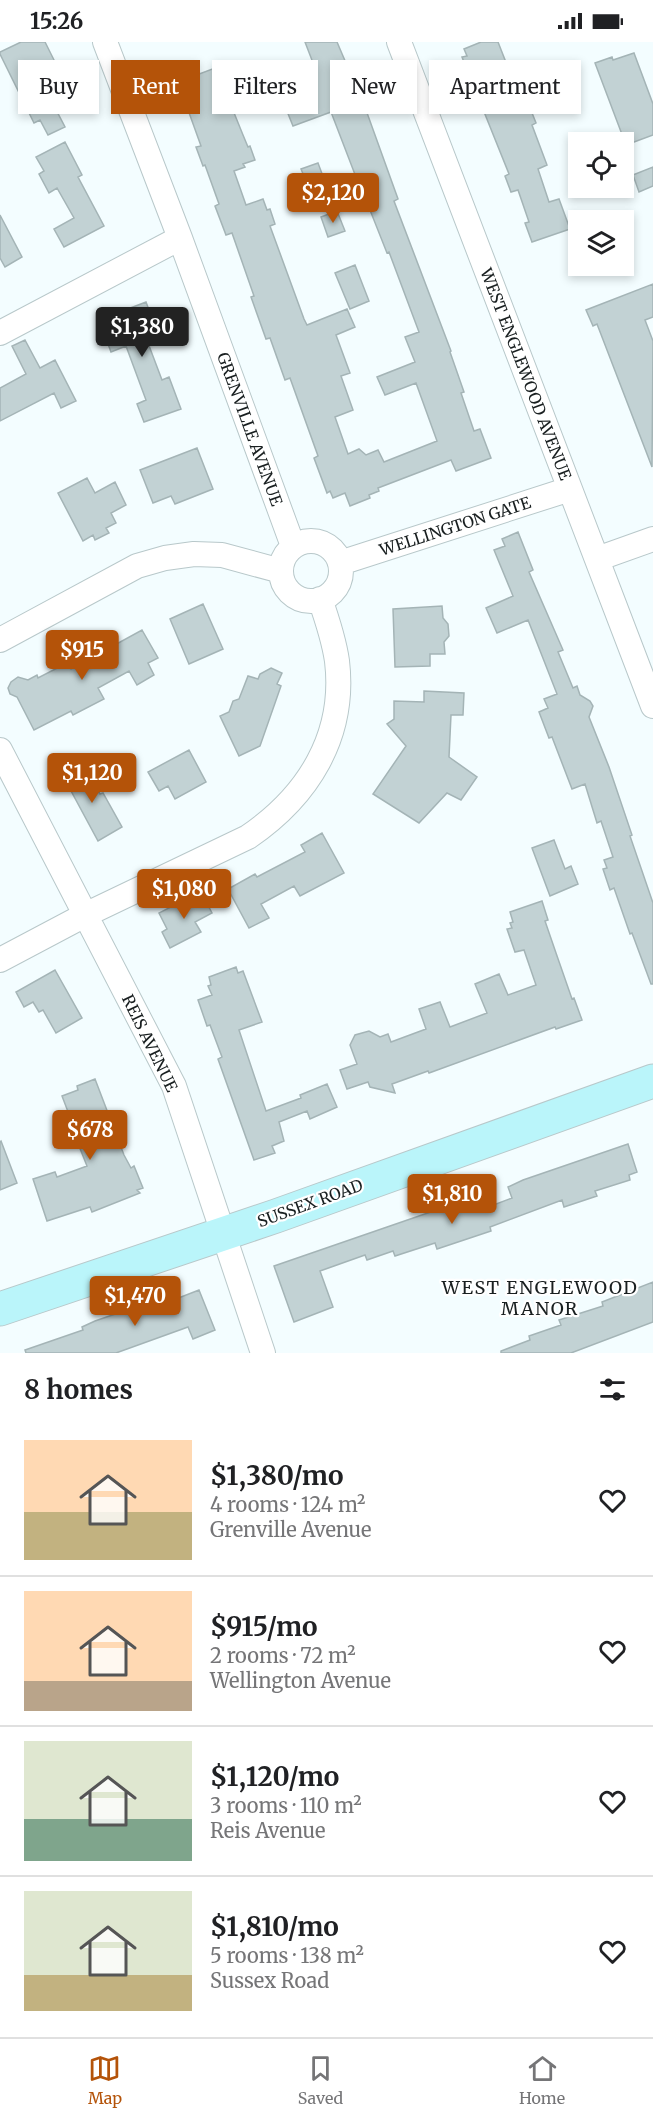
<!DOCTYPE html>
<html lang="en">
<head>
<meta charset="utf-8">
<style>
	body { margin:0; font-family:Merriweather,serif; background:#f6f6f6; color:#202124; height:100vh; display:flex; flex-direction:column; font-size:22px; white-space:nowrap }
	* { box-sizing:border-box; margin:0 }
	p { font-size:20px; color:#757577 }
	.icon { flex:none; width:33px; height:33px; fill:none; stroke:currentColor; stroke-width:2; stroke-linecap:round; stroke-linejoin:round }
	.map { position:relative; height:1311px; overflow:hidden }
	.drawer { display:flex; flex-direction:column; background:#fff; flex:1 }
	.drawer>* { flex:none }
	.banner { position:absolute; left:18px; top:18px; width:618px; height:54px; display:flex; gap:12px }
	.tools { position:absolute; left:568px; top:90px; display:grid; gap:12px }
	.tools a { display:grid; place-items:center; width:66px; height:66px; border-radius:0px; background:#fff; box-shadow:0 3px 9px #0003; font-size:30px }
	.price { position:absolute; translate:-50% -51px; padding:0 14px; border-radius:6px; background:#b45309; color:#fff; font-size:20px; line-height:39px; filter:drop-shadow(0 2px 3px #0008) }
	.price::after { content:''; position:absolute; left:50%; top:36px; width:18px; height:14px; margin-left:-9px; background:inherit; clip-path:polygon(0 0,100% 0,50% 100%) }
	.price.on { background:#222; color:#fff }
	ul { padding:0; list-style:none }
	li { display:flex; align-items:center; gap:18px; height:150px; padding:0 24px }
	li+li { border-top:2px solid #e0e0e0 }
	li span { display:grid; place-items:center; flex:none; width:168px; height:120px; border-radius:0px; color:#555 }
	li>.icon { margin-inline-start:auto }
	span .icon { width:72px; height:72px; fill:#fffc; stroke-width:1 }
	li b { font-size:26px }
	h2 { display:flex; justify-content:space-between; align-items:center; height:72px; padding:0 24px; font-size:26px }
	.chip { padding:0 21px; border-radius:0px; background:#fff; box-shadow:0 3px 9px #0003; font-size:21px; line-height:54px }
	.chip.on { background:#b45309; color:#fff }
	.status { display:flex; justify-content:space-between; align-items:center; height:42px; padding:0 30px; background:#fff; direction:ltr }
	.status svg { height:16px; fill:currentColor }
	.dock { display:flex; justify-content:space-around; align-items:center; height:84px; border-top:2px solid #e0e0e0; background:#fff; font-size:16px; color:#757577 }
	.dock a { display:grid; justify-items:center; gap:3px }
	.dock .on { color:#b45309 }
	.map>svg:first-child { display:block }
	.building { fill:#c2d2d4; stroke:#a4b4b6; stroke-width:1.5 }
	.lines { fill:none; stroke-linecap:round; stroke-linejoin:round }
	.street-casing { stroke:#b8c8ca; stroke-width:26 }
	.secondary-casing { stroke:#b8c8ca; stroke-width:35 }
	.street { stroke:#fff; stroke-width:24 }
	.secondary { stroke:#baf5fa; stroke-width:33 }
	.labels { text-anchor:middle; stroke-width:4.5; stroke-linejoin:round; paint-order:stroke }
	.street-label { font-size:16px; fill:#191f20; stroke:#fff }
	.neighbourhood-label { font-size:18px; letter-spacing:1.5px; fill:#191f20; stroke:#fff }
</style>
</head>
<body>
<div class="status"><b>15:26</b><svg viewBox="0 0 49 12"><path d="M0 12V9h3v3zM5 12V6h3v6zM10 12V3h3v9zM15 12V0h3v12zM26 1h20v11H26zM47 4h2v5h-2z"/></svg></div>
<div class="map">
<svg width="653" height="1311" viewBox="0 0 653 1311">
	<rect width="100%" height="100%" fill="#f3fdff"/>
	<path class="building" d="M21 0H45L55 20 50 22 54 30 40 37 65 85 48 93 40 78 34 81 0 12V10Z
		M305 0H337L366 68 398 157 394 159 451 309 450 310 464 350 461 351 474 389 480 387 491 416 456 429 451 418 378 446 379 449 369 453 370 456 350 464 345 451 333 456 330 449 327 451 314 416 318 414 290 336 285 338 270 296 266 297 251 255 254 254 232 191 226 193 215 164 219 162 205 123 203 124 196 105 201 104 178 40 215 26 221 29 226 40 224 46 243 93 248 105 250 104 255 118 243 122 245 125 234 129 246 163 263 157 267 168 270 167 275 182 270 184 304 277 307 283 347 267 355 285 336 293 350 331 341 334 353 368 335 375 348 412 359 407 366 413 378 408 384 420 437 399 416 341 385 353 377 335 415 320 405 295 419 290 389 210 387 211 370 168 369 169 331 70 293 84 276 42 315 26Z
		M481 0H498L516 46 518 45 523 57 526 56 536 81 532 83 547 123 538 127 549 160 559 157 570 187 532 200 525 181 529 180 518 148 511 150 505 134 509 132 462 15 467 14 464 7Z
		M634 11 653 62V93L626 103 595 21 612 15 613 18Z
		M65 100 82 133 78 135 104 184 64 205 54 187 74 176 57 146 49 151 39 132 44 129 36 115Z
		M318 121 324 137 308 144 301 127Z
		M653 125V144L639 150 633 133Z
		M337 169 345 189 328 195 321 175Z
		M0 173 22 215 5 225 0 216Z
		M355 223 369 259 350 267 335 231Z
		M653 242V275L645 278 653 299 652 425 597 282 593 284 586 268Z
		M146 260 160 297 148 301 162 338 169 335 181 367 144 380 137 362 146 358 126 304 111 310 99 278Z
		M25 298 40 326 55 318 76 359 61 366 54 351 0 379V346L26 332 12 304Z
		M197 406 213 447 175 462 171 454 153 461 140 428Z
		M87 436 95 451 115 440 126 463 111 471 116 481 106 486 109 491 95 498 93 493 83 499 58 451Z
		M518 490 533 528 529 530 563 608 558 610 573 646 577 644 580 653 590 659 593 664 589 675 609 725 632 793 630 794 653 861V942H651L632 891 630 892 614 846 610 848 603 827 607 826 604 818 613 815 601 779 597 781 585 742 572 747 552 695 549 696 539 670 548 666 544 657 557 652 528 578 497 591 486 566 513 554 494 508 505 504 502 497Z
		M203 562 223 607 189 622 170 577Z
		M442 564 443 576 448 582 449 594 444 600 445 612H430V624L395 625 393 567Z
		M142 588 158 616 148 621 154 633 137 643 129 629 98 646 104 657 73 673 71 669 34 688 17 655 10 652 8 646 11 640 18 635 28 638 37 633 38 636 67 621 71 627Z
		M271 626 282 631 277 642 281 644 260 704 239 714 220 674 229 670 233 659 239 657 248 634 258 637 260 632Z
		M424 649 464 651 463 673H451L449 715 477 735 461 758 447 751 419 781 373 752 406 704 387 682 394 677V659L424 660Z
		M189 708 206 740 175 757 168 744 159 749 148 730Z
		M83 723 100 752 103 751 122 785 98 799 63 734Z
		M322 791 344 831 300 854 294 844 261 862 269 876 249 886 228 847 255 832 257 835 305 810 301 803Z
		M554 798 565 827 571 824 578 842 550 854 532 806Z
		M192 854 196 861 204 856 212 871 195 880 201 890 170 906 162 890 167 887 159 871Z
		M542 859 548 878 545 879 556 911 572 957 574 956 582 978 556 987 555 985 429 1031 428 1029 392 1042 395 1051 370 1045 368 1040 347 1047 340 1028 357 1022 350 1003 355 993 369 989 380 995 388 992 391 1000 426 987 419 967 440 960 450 985 487 971 475 942 499 932 508 953 536 943 524 908 515 910 507 887 512 886 510 881 513 880 510 870Z
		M236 925 238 931 243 929 262 980 239 988 266 1069 301 1056 300 1053 327 1042 337 1065 310 1077 307 1069 279 1080 284 1099 272 1104 275 1111 254 1118 218 1017 222 1015 210 983 207 984 198 958 212 953 208 944 211 943 209 935Z
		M55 928 82 976 56 991 43 968 39 970 33 960 24 965 16 950Z
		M95 1037 124 1113 131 1126 134 1124 143 1146 137 1148 140 1151 92 1170 90 1165 47 1179 33 1137 55 1130 57 1135 87 1124 71 1084 73 1083 62 1054 78 1048 77 1044Z
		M1 1099 17 1141 0 1148V1100Z
		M628 1102 637 1130 629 1133 630 1138 595 1149 597 1154 564 1165 562 1158 490 1185 491 1189 437 1207 435 1201 395 1214 393 1209 367 1218 365 1213 320 1229 333 1265 294 1280 274 1224 448 1164 447 1161 461 1156 463 1160 479 1154 483 1167 512 1156 508 1145 523 1138Z
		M653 1240V1280L571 1311H501V1309L530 1298 529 1294 561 1283 559 1278 603 1264 602 1260Z
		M199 1248 215 1288 193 1297 188 1285 116 1311H26L25 1308 83 1288 82 1285 95 1279 156 1258 158 1264Z"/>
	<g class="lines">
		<defs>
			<path id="street" d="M105 0 180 196 293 504
				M399 0 653 664
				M0 291 180 196
				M281 529a30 30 0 1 1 60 0a30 30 0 1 1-60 0Z
				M597 517 653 497
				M340 521 570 447
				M0 598 137 524 165 516 194 512 222 513 281 529
				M0 708 174 1044 263 1311
				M0 918 85 873 248 795C308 754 346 694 337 619 334 598 327 577 320 557"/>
			<path id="secondary" d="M0 1267 276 1174 653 1039"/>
		</defs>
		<use href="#street" class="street-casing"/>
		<use href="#secondary" class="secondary-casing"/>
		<use href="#street" class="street"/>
		<use href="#secondary" class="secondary"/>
	</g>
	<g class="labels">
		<g class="street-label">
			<text transform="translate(526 332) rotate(69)" y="6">WEST ENGLEWOOD AVENUE</text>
			<text transform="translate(250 387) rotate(70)" y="6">GRENVILLE AVENUE</text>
			<text transform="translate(455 484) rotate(-18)" y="6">WELLINGTON GATE</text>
			<text transform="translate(150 1001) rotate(64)" y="6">REIS AVENUE</text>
			<text transform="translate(310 1161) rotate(-20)" y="6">SUSSEX ROAD</text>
		</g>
		<g class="neighbourhood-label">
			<text x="540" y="1252">WEST ENGLEWOOD<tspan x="540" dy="21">MANOR</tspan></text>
		</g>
	</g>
</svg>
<div class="tools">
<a><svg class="icon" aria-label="locate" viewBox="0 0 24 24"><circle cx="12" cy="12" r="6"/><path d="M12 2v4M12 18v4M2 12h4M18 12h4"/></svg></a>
<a><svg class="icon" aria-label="layers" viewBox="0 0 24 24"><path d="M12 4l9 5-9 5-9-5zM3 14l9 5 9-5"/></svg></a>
</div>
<b class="price" style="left:333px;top:182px">$2,120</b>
<b class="price on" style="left:142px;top:316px">$1,380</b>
<b class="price" style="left:82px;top:639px">$915</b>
<b class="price" style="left:92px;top:762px">$1,120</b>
<b class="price" style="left:184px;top:878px">$1,080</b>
<b class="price" style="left:90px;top:1119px">$678</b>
<b class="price" style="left:452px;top:1183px">$1,810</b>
<b class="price" style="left:135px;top:1285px">$1,470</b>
<div class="banner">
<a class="chip">Buy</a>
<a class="chip on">Rent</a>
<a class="chip">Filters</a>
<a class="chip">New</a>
<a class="chip">Apartment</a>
</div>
</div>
<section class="drawer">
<h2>8 homes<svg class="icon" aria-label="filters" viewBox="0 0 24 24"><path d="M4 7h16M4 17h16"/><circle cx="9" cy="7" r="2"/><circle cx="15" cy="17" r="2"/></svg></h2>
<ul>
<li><span style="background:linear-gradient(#ffd9b3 60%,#c2b280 0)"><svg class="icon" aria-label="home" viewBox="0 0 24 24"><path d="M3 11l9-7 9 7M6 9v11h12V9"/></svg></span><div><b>$1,380/mo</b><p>4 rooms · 124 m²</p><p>Grenville Avenue</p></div><svg class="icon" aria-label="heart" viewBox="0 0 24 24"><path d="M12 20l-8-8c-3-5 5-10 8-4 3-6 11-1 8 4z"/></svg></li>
<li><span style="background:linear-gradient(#ffd9b3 75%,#b9a48a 0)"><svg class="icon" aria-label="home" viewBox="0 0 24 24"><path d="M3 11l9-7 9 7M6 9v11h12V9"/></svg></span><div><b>$915/mo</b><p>2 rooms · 72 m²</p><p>Wellington Avenue</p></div><svg class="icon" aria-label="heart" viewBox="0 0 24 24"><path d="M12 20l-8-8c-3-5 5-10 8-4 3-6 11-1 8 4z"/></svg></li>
<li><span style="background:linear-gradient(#dfe7d0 65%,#7fa58c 0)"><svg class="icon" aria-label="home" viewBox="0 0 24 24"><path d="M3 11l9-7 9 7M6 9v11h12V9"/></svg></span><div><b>$1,120/mo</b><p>3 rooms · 110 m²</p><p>Reis Avenue</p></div><svg class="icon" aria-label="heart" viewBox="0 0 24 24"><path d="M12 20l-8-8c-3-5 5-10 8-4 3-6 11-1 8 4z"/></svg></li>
<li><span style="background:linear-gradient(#dfe7d0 70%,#c2b280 0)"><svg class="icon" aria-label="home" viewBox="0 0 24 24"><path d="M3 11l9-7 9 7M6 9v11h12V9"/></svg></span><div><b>$1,810/mo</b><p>5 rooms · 138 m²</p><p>Sussex Road</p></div><svg class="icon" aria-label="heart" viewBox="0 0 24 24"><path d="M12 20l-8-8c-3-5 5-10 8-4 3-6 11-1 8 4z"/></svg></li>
</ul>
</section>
<nav class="dock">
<a class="on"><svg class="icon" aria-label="map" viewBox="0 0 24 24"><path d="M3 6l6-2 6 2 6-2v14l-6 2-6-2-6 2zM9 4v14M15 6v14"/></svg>Map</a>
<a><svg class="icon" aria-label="saved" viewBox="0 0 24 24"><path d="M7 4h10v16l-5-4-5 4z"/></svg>Saved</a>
<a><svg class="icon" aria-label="home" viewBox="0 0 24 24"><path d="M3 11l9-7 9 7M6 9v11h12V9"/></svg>Home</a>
</nav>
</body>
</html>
